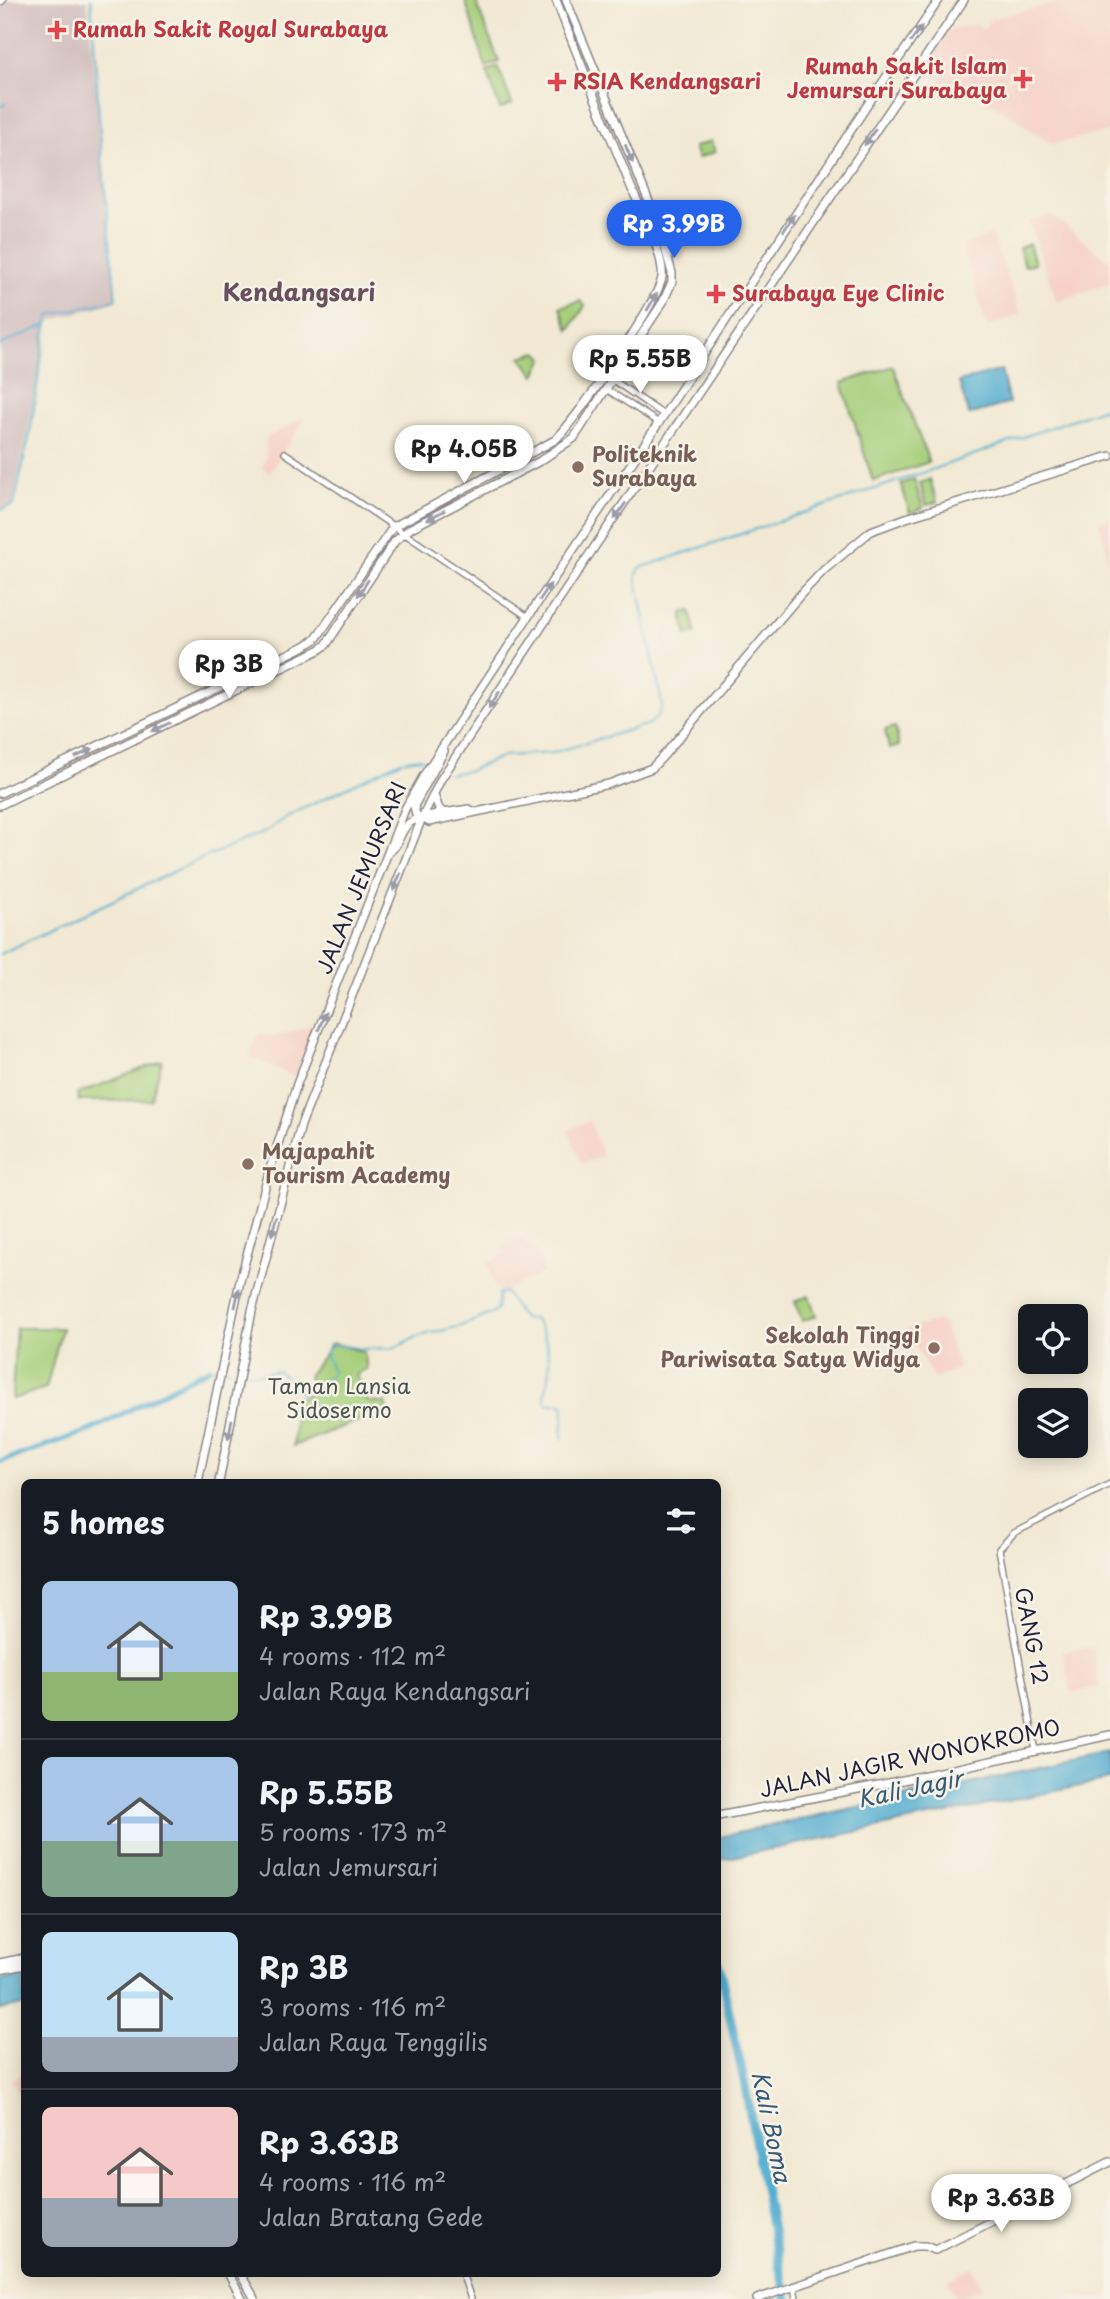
<!DOCTYPE html>
<html lang="en">
<head>
<meta charset="utf-8">
<style>
	body { margin:0; font-family:"Playpen Sans",sans-serif; background:#20242c; color:#f1f3f6; height:100vh; display:flex; flex-direction:column; font-size:26px; white-space:nowrap }
	* { box-sizing:border-box; margin:0 }
	p { font-size:23px; color:#9ea1a6 }
	.icon { flex:none; width:38px; height:38px; fill:none; stroke:currentColor; stroke-width:2; stroke-linecap:round; stroke-linejoin:round }
	.map { position:relative; flex:1; overflow:hidden }
	.panel { position:absolute; left:21px; top:1479px; width:700px; height:798px; display:flex; flex-direction:column; background:#171b24; border-radius:10px; box-shadow:0 4px 18px #0003 }
	.panel>* { flex:none }
	.controls { position:absolute; left:1018px; top:1304px; display:grid; gap:14px }
	.controls a { display:grid; place-items:center; width:70px; height:70px; border-radius:10px; background:#171b24; box-shadow:0 4px 18px #0003; font-size:35px }
	.price { position:absolute; translate:-50% -60px; padding:0 16px; border-radius:24px; background:#fff; color:#222; font-size:23px; line-height:46px; filter:drop-shadow(0 2px 4px #0008) }
	.price::after { content:''; position:absolute; left:50%; top:42px; width:21px; height:16px; margin-left:-10px; background:inherit; clip-path:polygon(0 0,100% 0,50% 100%) }
	.price.on { background:#2563eb; color:#fff }
	ul { padding:0; list-style:none }
	li { display:flex; align-items:center; gap:21px; height:175px; padding:0 21px }
	li+li { border-top:2px solid #363941 }
	li span { display:grid; place-items:center; flex:none; width:196px; height:140px; border-radius:10px; color:#555 }
	li>.icon { margin-inline-start:auto }
	span .icon { width:84px; height:84px; fill:#fffc; stroke-width:1 }
	li b { font-size:30px }
	h2 { display:flex; justify-content:space-between; align-items:center; height:84px; padding:0 21px; font-size:30px }
	.map>svg:first-child { display:block }
	.built { fill:#f7d1c6 }
	.industrial { fill:#d2bfbf }
	.green { fill:#a6cf7a; stroke:#64785a; stroke-width:2 }
	.water { fill:#53add0; stroke:#3a6886; stroke-width:2 }
	.lines { fill:none; stroke-linecap:round; stroke-linejoin:round }
	.stream { stroke:#53add0; stroke-width:2 }
	.canal { stroke:#53add0; stroke-width:5 }
	.river { stroke:#53add0; stroke-width:9 }
	.minor-casing { stroke:#8a8687; stroke-width:8 }
	.major-casing { stroke:#8a8687; stroke-width:10 }
	.minor { stroke:#fff; stroke-width:5 }
	.major { stroke:#fff; stroke-width:7 }
	.oneway { fill:#9c9ca7 }
	.health-dot { fill:#e0444e; stroke:#f7f3e8; stroke-width:2.5 }
	.education-dot { fill:#8d6e63; stroke:#f7f3e8; stroke-width:2.5 }
	.labels { text-anchor:middle; stroke-width:5; stroke-linejoin:round; paint-order:stroke }
	.health-label { font-size:21px; font-weight:bold; fill:#be3a42; stroke:#f7f3e8; text-anchor:start }
	.education-label { font-size:21px; font-weight:bold; fill:#785e54; stroke:#f7f3e8; text-anchor:start }
	.street-label { font-size:21px; fill:#22223b; stroke:#f7f3e8 }
	.park-label { font-size:21px; fill:#4a564e; stroke:#f7f3e8 }
	.water-label { font-size:23px; font-style:italic; fill:#365a77; stroke:#f7f3e8 }
	.quarter-label { font-size:24px; font-weight:bold; fill:#6a505f; stroke:#f7f3e8 }
</style>
</head>
<body>
<div class="map">
<svg width="1110" height="2299" viewBox="0 0 1110 2299">
	<rect width="100%" height="100%" fill="#f7f3e8"/>
	<filter id="ink" filterUnits="userSpaceOnUse"><feTurbulence type="fractalNoise" baseFrequency=".0143" numOctaves="2"/><feDisplacementMap in="SourceGraphic" scale="14" xChannelSelector="R" yChannelSelector="G"/><feConvolveMatrix kernelMatrix="1 2 1 2 8 2 1 2 1" color-interpolation-filters="sRGB"/></filter>
	<filter id="wash" filterUnits="userSpaceOnUse"><feTurbulence type="fractalNoise" baseFrequency=".00686" numOctaves="4" result="noise"/><feDisplacementMap in="SourceGraphic" scale="28" xChannelSelector="R" yChannelSelector="G"/><feGaussianBlur stdDeviation="1.57" result="paint"/><feColorMatrix in="noise" values="0 0 0 0 0 0 0 0 0 0 0 0 0 0 0 0 0 1.4 0 .05"/><feComposite in="paint" operator="in"/></filter>
	<g filter="url(#wash)">
		<rect width="100%" height="100%" fill="#f1e9d3"/>
		<path class="built" d="M1068 0H1110V131L1052 144 969 87 962 89 958 93 922 70 947 31 977 24 984 29 991 19Z
			M1051 215 1110 261V282L1057 302 1029 222Z
			M992 235 1021 314 987 326 962 245Z
			M301 419H304L302 423 269 473 262 468 266 456 265 439Z
			M1110 518V565L1099 521Z
			M310 1026 315 1028 296 1077 249 1057 259 1033 275 1037Z
			M590 1121 603 1156 582 1164 568 1130Z
			M519 1237 526 1245 533 1243 544 1272 500 1293 497 1287H495L487 1263 506 1253 502 1245Z
			M939 1321 944 1325 959 1369 934 1379 906 1329Z
			M24 1612V1647L13 1617Z
			M1093 1647 1099 1687 1071 1693 1063 1651Z
			M24 2072V2100H23L11 2080Z
			M972 2267 982 2288 957 2299 948 2280Z"/>
		<path class="industrial" d="M0 0H87L117 301 50 321 13 504 0 509Z"/>
		<path class="green" d="M465 0H475L499 62 486 67Z
			M498 67 512 104 500 109 487 71Z
			M711 141 715 152 698 158 694 147Z
			M1029 244 1035 263 1025 266 1019 248Z
			M581 301 585 306 569 330 560 307Z
			M538 352 544 358 535 375 521 357Z
			M893 366 929 462 873 481 842 383Z
			M914 479 923 508 910 513 901 484Z
			M930 479 937 502 926 505 920 483Z
			M691 611 696 633 687 635 682 613Z
			M895 727 899 746 889 749 885 730Z
			M162 1061 151 1100 79 1101 77 1094Z
			M809 1296 816 1316 802 1321 795 1301Z
			M16 1328H62L46 1388 12 1399Z
			M333 1343 364 1352 367 1368 356 1375 368 1402 385 1403 388 1414 354 1422 293 1446 296 1399 314 1392 308 1376Z"/>
		<path class="water" d="M1001 370 1009 403 969 415 959 382Z
			M1110 1753V1780L718 1860V1837Z
			M24 1976V2005L0 2010V1981Z"/>
		<g class="lines">
			<path class="stream" d="M0 106 6 104
				M0 345 46 325
				M0 510 14 505 31 427 44 337 50 315 116 300 102 159 91 0
				M449 774 471 770 503 756 552 753 649 724C657 718 661 714 662 704L636 576 640 568 931 470 1110 406
				M0 954 196 861 265 832 286 817 401 761 420 758 429 763
				M210 1368 220 1369
				M225 1369 237 1371
				M243 1372 260 1374 278 1371 290 1380 296 1391 302 1394 310 1393 316 1389 333 1372C329 1361 322 1354 330 1344L363 1349 394 1348 419 1336 461 1326 493 1313 497 1309 499 1294 505 1292 518 1312 525 1319H534C547 1334 551 1358 549 1377 548 1388 541 1393 548 1404H562L564 1407 562 1438"/>
			<path class="canal" d="M0 1462 91 1430 210 1368"/>
			<path class="river" d="M718 1962 743 2076 775 2246 787 2299"/>
		</g>
	</g>
	<g filter="url(#ink)">
		<g class="lines">
			<defs>
				<path id="minor" d="M613 380 664 415
					M606 389 659 423
					M285 453 528 617
					M1036 1751 999 1549 1014 1533 1110 1484
					M462 2273 471 2299
					M794 2286 796 2299"/>
				<path id="major" d="M0 1 2 0
					M444 751 414 806 416 815 429 822 609 784 652 768 665 754 801 594 824 570 871 531 906 518 1110 456
					M0 793 303 647 316 639 393 527 555 440C574 423 660 300 662 277 665 257 640 207 631 187 606 125 580 63 556 0
					M434 795 439 809 446 814
					M0 805 319 650 326 645 395 541 411 528 540 461 574 438 663 302 672 282V273L659 226 566 0
					M388 853C399 846 399 834 407 825 415 815 454 812 468 809L473 811
					M198 1482 240 1281 269 1172 297 1084 405 809 424 775 528 617 664 415 874 95 939 0
					M219 1482 252 1311 301 1125 422 818 441 779 587 558 964 0
					M718 1816 889 1783 1110 1735
					M0 1963 24 1958
					M0 1970 24 1965
					M228 2273 242 2299
					M240 2273 255 2299
					M757 2299 914 2246H925L935 2250 1110 2162"/>
			</defs>
			<use href="#minor" class="minor-casing"/>
			<use href="#major" class="major-casing"/>
			<use href="#minor" class="minor"/>
			<use href="#major" class="major"/>
		</g>
		<defs><path id="oneway-solid" d="M-6-.8H1V-3.2L6.5 0L1 3.2V.8H-6Z" transform="scale(1.75)"/></defs>
		<g class="oneway">
			<use href="#oneway-solid" transform="translate(916 34) rotate(-55)"/>
			<use href="#oneway-solid" transform="translate(870 137) rotate(124)"/>
			<use href="#oneway-solid" transform="translate(629 154) rotate(68)"/>
			<use href="#oneway-solid" transform="translate(789 223) rotate(-56)"/>
			<use href="#oneway-solid" transform="translate(652 302) rotate(-59)"/>
			<use href="#oneway-solid" transform="translate(620 511) rotate(125)"/>
			<use href="#oneway-solid" transform="translate(436 515) rotate(152)"/>
			<use href="#oneway-solid" transform="translate(363 588) rotate(123)"/>
			<use href="#oneway-solid" transform="translate(545 592) rotate(-56)"/>
			<use href="#oneway-solid" transform="translate(494 700) rotate(123)"/>
			<use href="#oneway-solid" transform="translate(161 727) rotate(154)"/>
			<use href="#oneway-solid" transform="translate(84 753) rotate(-25)"/>
			<use href="#oneway-solid" transform="translate(397 882) rotate(112)"/>
			<use href="#oneway-solid" transform="translate(322 1021) rotate(-69)"/>
			<use href="#oneway-solid" transform="translate(274 1226) rotate(105)"/>
			<use href="#oneway-solid" transform="translate(237 1298) rotate(-78)"/>
			<use href="#oneway-solid" transform="translate(230 1429) rotate(101)"/>
		</g>
	</g>
	<g class="health-dot">
		<path d="M53.5 19.5h7v7h7v7h-7v7h-7v-7h-7v-7h7z"/>
		<path d="M1019.5 68.5h7v7h7v7h-7v7h-7v-7h-7v-7h7z"/>
		<path d="M553.5 71.5h7v7h7v7h-7v7h-7v-7h-7v-7h7z"/>
		<path d="M712.5 283.5h7v7h7v7h-7v7h-7v-7h-7v-7h7z"/>
	</g>
	<g class="education-dot">
		<circle cx="578" cy="467" r="7"/>
		<circle cx="248" cy="1164" r="7"/>
		<circle cx="934" cy="1348" r="7"/>
	</g>
	<g class="labels">
		<g class="health-label">
			<text x="73" y="37">Rumah Sakit Royal Surabaya</text>
			<text x="1007" y="74" text-anchor="end">Rumah Sakit Islam<tspan x="1007" dy="24">Jemursari Surabaya</tspan></text>
			<text x="573" y="89">RSIA Kendangsari</text>
			<text x="732" y="301">Surabaya Eye Clinic</text>
		</g>
		<g class="education-label">
			<text x="592" y="462">Politeknik<tspan x="592" dy="24">Surabaya</tspan></text>
			<text x="262" y="1159">Majapahit<tspan x="262" dy="24">Tourism Academy</tspan></text>
			<text x="920" y="1343" text-anchor="end">Sekolah Tinggi<tspan x="920" dy="24">Pariwisata Satya Widya</tspan></text>
		</g>
		<g class="street-label">
			<text transform="translate(362 878) rotate(-68)" y="7">JALAN JEMURSARI</text>
			<text transform="translate(1031 1636) rotate(79)" y="7">GANG 12</text>
			<text transform="translate(910 1759) rotate(-12)" y="7">JALAN JAGIR WONOKROMO</text>
		</g>
		<g class="park-label">
			<text x="339" y="1394">Taman Lansia<tspan x="339" dy="24">Sidosermo</tspan></text>
		</g>
		<g class="water-label">
			<text transform="translate(910 1789) rotate(-12)" y="8">Kali Jagir</text>
			<text transform="translate(771 2127) rotate(78)" y="8">Kali Boma</text>
		</g>
		<g class="quarter-label">
			<text x="299" y="301">Kendangsari</text>
		</g>
	</g>
</svg>
<div class="controls">
<a><svg class="icon" aria-label="locate" viewBox="0 0 24 24"><circle cx="12" cy="12" r="6"/><path d="M12 2v4M12 18v4M2 12h4M18 12h4"/></svg></a>
<a><svg class="icon" aria-label="layers" viewBox="0 0 24 24"><path d="M12 4l9 5-9 5-9-5zM3 14l9 5 9-5"/></svg></a>
</div>
<b class="price on" style="left:674px;top:260px">Rp 3.99B</b>
<b class="price" style="left:640px;top:395px">Rp 5.55B</b>
<b class="price" style="left:464px;top:485px">Rp 4.05B</b>
<b class="price" style="left:229px;top:700px">Rp 3B</b>
<b class="price" style="left:1001px;top:2234px">Rp 3.63B</b>
<section class="panel">
<h2>5 homes<svg class="icon" aria-label="filters" viewBox="0 0 24 24"><path d="M4 7h16M4 17h16"/><circle cx="9" cy="7" r="2"/><circle cx="15" cy="17" r="2"/></svg></h2>
<ul>
<li><span style="background:linear-gradient(#a9c7e8 65%,#8fb573 0)"><svg class="icon" aria-label="home" viewBox="0 0 24 24"><path d="M3 11l9-7 9 7M6 9v11h12V9"/></svg></span><div><b>Rp 3.99B</b><p>4 rooms · 112 m²</p><p>Jalan Raya Kendangsari</p></div></li>
<li><span style="background:linear-gradient(#a9c7e8 60%,#7fa58c 0)"><svg class="icon" aria-label="home" viewBox="0 0 24 24"><path d="M3 11l9-7 9 7M6 9v11h12V9"/></svg></span><div><b>Rp 5.55B</b><p>5 rooms · 173 m²</p><p>Jalan Jemursari</p></div></li>
<li><span style="background:linear-gradient(#bfe0f5 75%,#9aa5b1 0)"><svg class="icon" aria-label="home" viewBox="0 0 24 24"><path d="M3 11l9-7 9 7M6 9v11h12V9"/></svg></span><div><b>Rp 3B</b><p>3 rooms · 116 m²</p><p>Jalan Raya Tenggilis</p></div></li>
<li><span style="background:linear-gradient(#f6c9c9 65%,#9aa5b1 0)"><svg class="icon" aria-label="home" viewBox="0 0 24 24"><path d="M3 11l9-7 9 7M6 9v11h12V9"/></svg></span><div><b>Rp 3.63B</b><p>4 rooms · 116 m²</p><p>Jalan Bratang Gede</p></div></li>
</ul>
</section>
</div>
</body>
</html>
